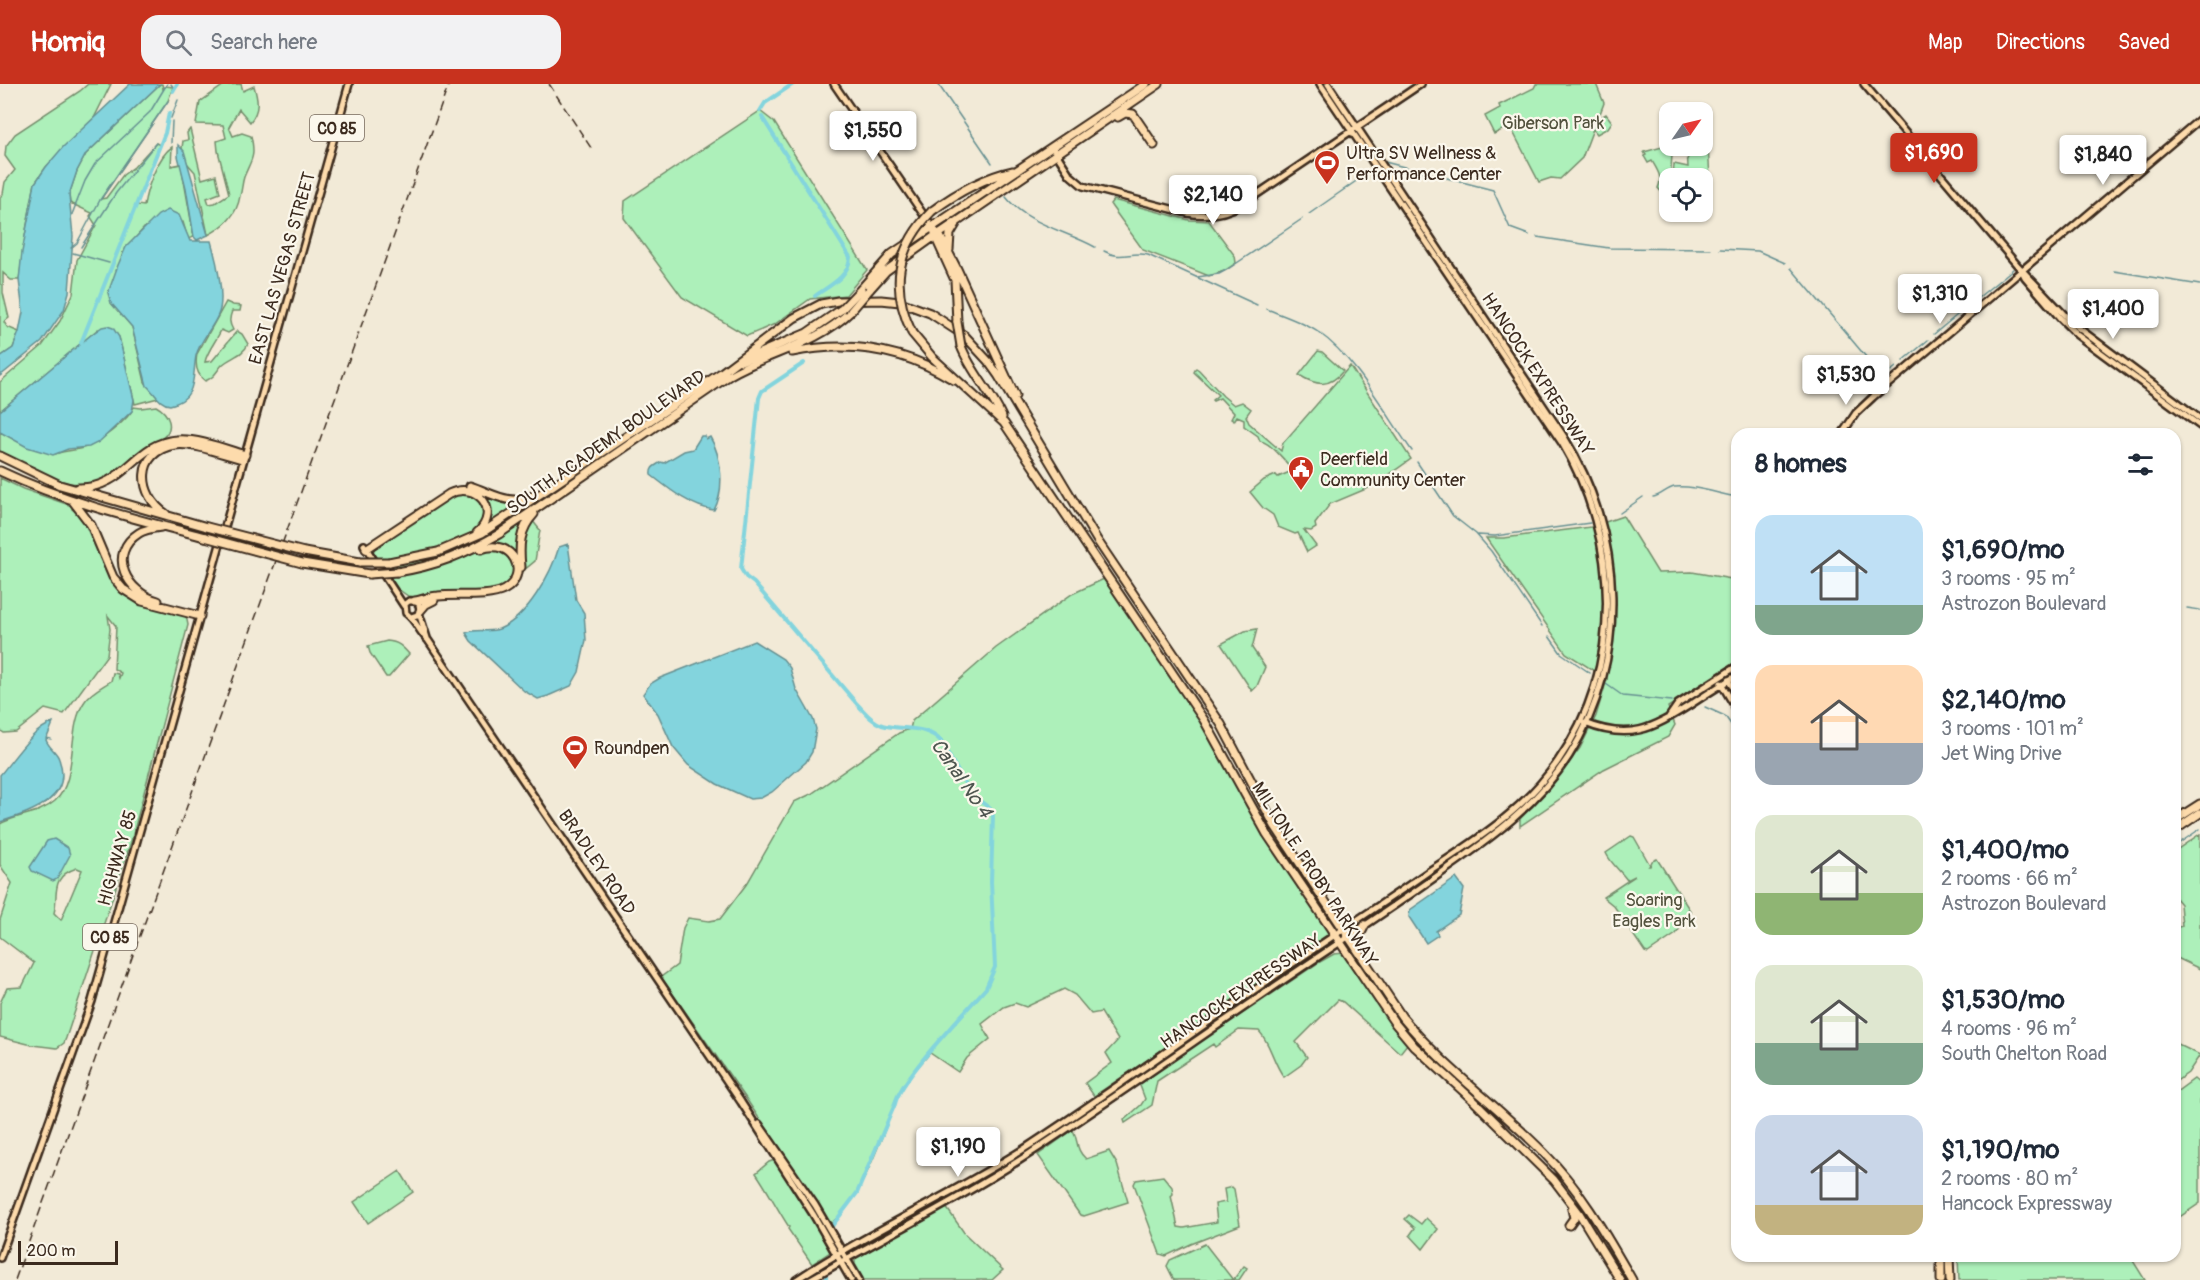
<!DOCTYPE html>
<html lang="en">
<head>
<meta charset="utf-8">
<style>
	body { margin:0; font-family:Pangolin,sans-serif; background:#f2f2f3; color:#1f2937; height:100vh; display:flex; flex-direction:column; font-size:22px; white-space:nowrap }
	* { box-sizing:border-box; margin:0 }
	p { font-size:20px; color:#747a83 }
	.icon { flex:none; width:33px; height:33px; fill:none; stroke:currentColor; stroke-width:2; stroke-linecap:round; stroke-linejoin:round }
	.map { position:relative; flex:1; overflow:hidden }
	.sheet { position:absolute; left:1731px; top:344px; width:450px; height:834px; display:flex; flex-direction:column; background:#fff; border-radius:18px; box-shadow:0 2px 4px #0004 }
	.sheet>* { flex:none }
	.needle { width:39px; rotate:56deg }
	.fabs { position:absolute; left:1659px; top:18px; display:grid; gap:12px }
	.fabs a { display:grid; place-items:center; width:54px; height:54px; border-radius:12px; background:#fff; box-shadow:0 2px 4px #0004; font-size:30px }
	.scale { position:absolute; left:18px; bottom:15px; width:100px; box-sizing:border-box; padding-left:6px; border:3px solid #3b2a1e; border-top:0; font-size:16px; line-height:21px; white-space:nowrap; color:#3b2a1e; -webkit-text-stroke:4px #fbf7ec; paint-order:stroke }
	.price { position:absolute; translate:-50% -51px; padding:0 14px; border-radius:6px; background:#fff; color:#222; font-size:20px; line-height:39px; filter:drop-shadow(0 2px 3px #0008) }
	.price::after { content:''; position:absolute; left:50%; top:36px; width:18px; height:14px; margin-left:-9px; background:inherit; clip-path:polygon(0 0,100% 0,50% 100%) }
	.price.active { background:#c8321e; color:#fff }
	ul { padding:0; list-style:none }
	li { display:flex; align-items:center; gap:18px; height:150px; padding:0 24px }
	li span { display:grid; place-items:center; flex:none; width:168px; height:120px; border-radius:18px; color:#555 }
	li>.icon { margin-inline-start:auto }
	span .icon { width:72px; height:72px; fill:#fffc; stroke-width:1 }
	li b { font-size:26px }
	h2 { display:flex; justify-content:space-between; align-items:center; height:72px; padding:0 24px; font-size:26px }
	header { display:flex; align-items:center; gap:36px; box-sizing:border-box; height:84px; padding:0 30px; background:#c8321e; color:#fff }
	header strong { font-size:28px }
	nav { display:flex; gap:33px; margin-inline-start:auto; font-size:21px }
	.search { width:420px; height:54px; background:#f2f2f3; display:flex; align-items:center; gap:15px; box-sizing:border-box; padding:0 21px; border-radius:18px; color:#747a83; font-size:22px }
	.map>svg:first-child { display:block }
	.green { fill:#adf0ba; stroke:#748d6c; stroke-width:1.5; fill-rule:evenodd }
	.water { fill:#83d4dd; stroke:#669091; stroke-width:1.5 }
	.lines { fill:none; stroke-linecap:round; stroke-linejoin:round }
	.stream { stroke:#669091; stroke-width:1.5 }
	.canal { stroke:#83d4dd; stroke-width:4 }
	.major-casing { stroke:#3b2a1e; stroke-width:10 }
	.highway-casing { stroke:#3b2a1e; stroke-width:11 }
	.major { stroke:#fddbac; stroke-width:5 }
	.highway { stroke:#fddbac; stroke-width:7 }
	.rail { stroke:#3b2a1e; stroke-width:1.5; stroke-dasharray:9 4.5; stroke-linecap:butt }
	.highway-bridge-casing { stroke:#3b2a1e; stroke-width:11; stroke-linecap:butt }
	.highway-bridge { stroke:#fddbac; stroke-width:7 }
	.labels { text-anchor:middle; stroke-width:4.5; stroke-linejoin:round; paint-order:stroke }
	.shield { fill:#fbf7ec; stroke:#75685c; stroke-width:1.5 }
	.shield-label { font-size:16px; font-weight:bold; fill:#3b2a1e }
	.park-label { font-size:18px; fill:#52523d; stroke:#fbf7ec }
	.poi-label { font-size:18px; fill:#3b2a1e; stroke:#fbf7ec; text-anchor:start }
	.street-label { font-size:18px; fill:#3b2a1e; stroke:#fbf7ec }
	.water-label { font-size:20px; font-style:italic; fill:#4d544e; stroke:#fbf7ec }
</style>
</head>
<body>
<header>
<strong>Homiq</strong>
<div class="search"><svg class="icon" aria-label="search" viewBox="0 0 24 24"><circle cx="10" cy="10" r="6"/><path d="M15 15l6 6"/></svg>Search here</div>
<nav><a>Map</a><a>Directions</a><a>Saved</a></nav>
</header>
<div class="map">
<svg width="2200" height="1196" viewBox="0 0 2200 1196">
	<rect width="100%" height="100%" fill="#f2ead7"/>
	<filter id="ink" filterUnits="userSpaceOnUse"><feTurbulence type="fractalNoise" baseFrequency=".0167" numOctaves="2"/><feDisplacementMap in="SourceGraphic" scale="12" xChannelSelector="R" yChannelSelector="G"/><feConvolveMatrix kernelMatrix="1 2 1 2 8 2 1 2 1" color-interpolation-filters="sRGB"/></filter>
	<g filter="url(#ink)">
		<path class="green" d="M88 0H111L94 34 46 83 35 99 26 146 19 196H11L3 189V209L9 234 4 238 7 243 19 248 13 264 0 273V113L3 110 5 98 15 86 5 72 6 62 15 50 80 7Z
			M160 0H162L163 5 166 2 173 3 168 17 101 115 106 114 123 91 134 83 156 59 160 61 136 121 144 122C146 106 158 72 172 63L171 82 181 80 194 153 188 155 183 138 145 143 123 168 111 219 132 243 145 298 158 314 135 320 119 253 98 245 0 327V298L42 262 60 237 73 210 77 176 96 141 90 132 92 129 70 119 69 111 77 87 86 70Z
			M241 0 243 7 254 2C258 16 260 26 250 38L239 25 229 43 233 52 242 49 251 52C256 74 251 75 244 93 242 99 242 106 240 112 237 131 225 142 208 151L195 88 187 79 182 64 183 57 188 56 187 49 190 45 202 95 216 91 220 109 207 114 209 120 215 119 229 110 218 67 217 57 226 54 223 41 196 40 200 18 224 1Z
			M1536 0H1596L1604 19 1598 35 1606 30 1612 38 1608 44 1597 50 1593 45 1582 74 1560 95 1551 94 1539 98 1510 42 1494 50 1485 32 1500 24 1499 21 1534 4Z
			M760 27 774 38 867 186 846 211 810 215 775 240 747 252 682 213 624 134 625 117Z
			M1708 62 1711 110 1703 111 1702 94H1673L1674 80 1688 83 1687 63Z
			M1662 63 1672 71 1669 112 1664 111 1658 104C1663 93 1657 86 1652 77L1648 79 1644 72 1646 71 1644 68Z
			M1113 116 1189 136 1209 137 1235 172 1236 179 1224 187 1209 192 1143 166 1112 123 1110 120Z
			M226 218 233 221 241 222 240 227H232C229 235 229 239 233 246L228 249 221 246C217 256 207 267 205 278L212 277 237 247 242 250 248 260C243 272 230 273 222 281 216 288 214 294 205 297 196 290 195 280 197 270Z
			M1318 267 1322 268 1343 287C1329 304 1317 302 1299 291Z
			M1350 282 1411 375 1373 402 1330 420 1315 440 1316 444 1311 447 1304 446 1316 462 1307 468 1298 449 1295 450 1278 443 1273 431 1263 424 1250 408 1264 396 1276 391 1278 393 1292 387C1288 379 1270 358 1260 357L1258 352 1244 342V335L1237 332 1234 337 1231 335 1234 329 1220 314 1213 317 1212 316 1218 311 1194 288 1196 284 1199 286 1223 312 1234 321 1242 318 1251 325 1246 332 1249 339 1281 367 1283 359Z
			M156 322C169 329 176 345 161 355 155 359 148 361 141 366 126 379 109 399 87 400 56 402 26 383 0 370V348L55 370C66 366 73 367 83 364 98 359 128 337 134 323L141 324Z
			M0 394 23 405 72 422V425L84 434 107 489 119 507 138 519 186 531 188 541 131 758 66 954 64 959 57 964 32 961 0 953V919L7 904 22 903 34 879 0 853V836L12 799 0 781V740C17 730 39 731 55 717 79 696 66 643 85 617 91 608 102 603 111 597L113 589 118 590 119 594 121 589 114 585 116 542 108 532 110 545 107 571 64 630 45 625 16 648 4 649 0 646ZM77 784 82 786 61 836 54 829C59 810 49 793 77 784Z
			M470 409 519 420 540 446 535 477 507 500 495 506 433 510 419 513 408 512 398 505 373 468 376 462 453 410Z
			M1623 432 1658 489 1692 488 1737 496V578L1668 623 1675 641 1668 653 1604 685 1520 742V735L1553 699 1580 664 1596 632 1607 595 1566 569 1486 454H1504L1591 443Z
			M1106 494 1206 643 1254 733 1327 846 1328 853 1094 1012 1085 999 1112 979 1106 969 1118 956 1101 928 1091 930 1075 911 1064 905 1026 923 1015 919 1004 923 982 940 990 955 967 974 958 988 930 969C918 984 899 1001 895 1020 879 1058 863 1115 829 1141L747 1016 661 893 677 881 683 844 688 834 709 837 720 835 748 798 794 718 811 710 899 649 910 645 912 637 996 564 1072 510Z
			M1257 545 1252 564 1265 583 1257 602 1252 607 1221 560 1245 547Z
			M387 557C398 558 402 562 409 570L389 593H386L370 569 368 562Z
			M2200 750V885L2175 873V844L2182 842 2180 820 2175 814V767Z
			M1631 752 1634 753 1650 781 1649 782H1650L1652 777 1657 775 1691 828 1676 850 1648 869 1645 868 1614 822 1603 813 1635 792 1627 796C1620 786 1611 780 1606 769Z
			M1345 869 1408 959 1400 969 1343 918 1338 916 1296 958 1307 973 1301 981 1284 993C1273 979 1271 960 1259 947L1239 946 1215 963 1213 960 1157 997 1152 1021 1125 1039 1124 1036 1141 1021 1145 1015 1139 999 1318 879 1334 870Z
			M2175 959 2200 971 2188 989 2175 998Z
			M2194 995 2200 1000V1119L2175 1136V1009Z
			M1073 1046C1079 1058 1075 1065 1086 1075L1109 1067 1117 1080 1128 1118 1084 1132 1080 1131 1038 1071Z
			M775 1076 814 1138 830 1168 812 1180 788 1145 789 1143C777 1125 768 1106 756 1089L769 1078Z
			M400 1087 413 1108 368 1139 354 1118Z
			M1163 1092 1172 1103 1173 1110 1171 1112 1178 1143 1184 1144 1217 1138 1215 1120 1226 1118 1224 1105 1232 1103 1234 1105 1240 1141 1191 1160 1166 1172 1160 1170 1134 1100 1136 1096Z
			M946 1123 965 1150 1003 1186 992 1196H864L855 1180V1174Z
			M1409 1131 1421 1140 1426 1134 1438 1145 1423 1165 1410 1151 1415 1144 1405 1135Z
			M1205 1160 1233 1196 1244 1182 1247 1184 1239 1196H1174L1167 1182 1170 1176Z
			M1958 1172H2130L2145 1196H1959Z"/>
		<path class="water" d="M130 0H160L86 70 77 87 69 111 73 152 69 208 64 226 42 258 0 292V273L13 264 19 248 23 228 19 196 22 168 35 99 46 83 63 63Z
			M178 61 184 67 208 151 197 156 194 153 186 104 178 72Z
			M168 126 179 131 190 157H211C216 174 226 215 218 231 212 245 199 258 196 272 192 292 198 315 170 321 159 320 155 309 147 302L132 243 111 219 108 209 118 181 126 163 158 131Z
			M107 242 113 244 119 253 134 316 132 327 99 358 89 363 68 365 53 371 27 363 0 348V327L92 250 102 243Z
			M701 352H705L706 355 710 353C722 373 725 406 714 426 691 423 669 405 651 391 650 383 655 382 661 378L664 379 684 367 693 365Z
			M568 460 576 516 584 529 586 556 579 588 571 602 548 612 538 615 524 607 471 557 466 549C477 544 488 549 499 545 527 534 551 490 559 463Z
			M754 557 783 575 790 584 796 605 813 635 816 645 812 668 806 678 772 708 761 714 750 715 717 700 688 681 673 663 658 630 643 610 650 600 660 594Z
			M53 639 46 656C49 664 57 668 59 675 74 716 30 728 0 738V691C13 676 34 643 53 639Z
			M54 755 68 764 70 771 57 795 53 797 32 787 30 783 47 757Z
			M1456 794 1464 805 1459 831 1436 847 1438 851 1426 859 1409 833 1410 826Z"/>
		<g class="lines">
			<path class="stream" d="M171 0 173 3
				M938 0 992 79
				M171 34 178 16
				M171 59 172 37
				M1385 78 1493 106 1510 144 1529 151
				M1006 113C1027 140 1066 147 1095 163
				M1309 130 1372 86
				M71 133 85 97 95 80 150 28 167 0
				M1537 153 1609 164 1711 165
				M81 163 116 109 156 59
				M71 164 77 159 100 116 168 17
				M1720 165 1758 167 1785 179
				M1104 167C1122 177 1130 167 1148 171L1257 221
				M73 169 109 179
				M1791 184 1883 293 1896 283
				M2114 187 2200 201
				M1197 193 1219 190 1228 185 1302 135
				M1267 225C1284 232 1303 238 1318 248 1356 274 1385 329 1412 367
				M1934 250 2013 185
				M1903 277 1928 256
				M1417 378 1453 432 1476 450 1491 467 1542 542
				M1653 413C1661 412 1666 405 1674 403 1694 401 1718 410 1737 413
				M1620 429 1643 413
				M1478 451 1495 452 1590 439
				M2175 524H2177
				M2187 524 2200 526
				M1549 552 1561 569 1590 589
				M1606 600 1623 612 1672 617
				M1705 623 1725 632 1737 649
				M46 654 51 655
				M2175 762 2200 745"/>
			<path class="canal" d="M173 7 177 0
				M760 27 765 19 793 0
				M762 33 850 173C849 193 830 201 815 212
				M81 259 165 49 169 29
				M804 279 762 307 759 314 741 485 746 493 754 499 857 620C864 627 872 638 882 641 903 647 924 640 941 657 952 676 962 699 978 715 984 722 992 722 993 732L991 798 995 883 986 904C967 926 899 996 895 1020L857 1109 832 1142
				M826 1192V1196"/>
			<defs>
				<path id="major" d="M834 0 932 143 939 150 935 152 932 143
					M1864 0 2018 182 2072 239 2200 335
					M1052 63 1070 91 1083 102 1187 129C1208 133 1226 130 1244 119L1421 0
					M2022 187 2025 193 2060 234 2077 251 2200 342
					M1842 350 1856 329 1873 313 2200 35
					M364 461 404 522
					M419 529 427 554
					M411 533 417 531 420 527 419 520 415 517H409L405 520 406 529C416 536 419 548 428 556L741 1018 813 1130 851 1196
					M1728 596 1737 609
					M1721 599 1737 626
					M1669 633 1678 620 1737 582
					M1585 639C1629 657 1652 645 1690 621 1705 611 1721 601 1737 591
					M759 1040 815 1121 859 1196
					M0 1174 92 917 349 0
					M796 1196C870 1147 952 1111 1027 1063 1131 995 1231 920 1335 851 1366 830 1398 809 1429 787 1477 756 1525 725 1558 677 1624 582 1620 456 1562 359L1320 0
					M809 1196C882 1154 959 1116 1029 1070 1127 1006 1221 938 1318 873 1360 845 1402 817 1444 787 1491 754 1537 721 1569 672 1630 575 1624 448 1564 353L1328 0"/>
				<path id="highway" d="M1118 33 1125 29 1133 30 1154 61
					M932 127C955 110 985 93 1013 87
					M949 166 950 150 956 140
					M861 205 892 170 1146 0
					M869 206 886 187 935 152 955 196 957 238
					M912 249 932 273 1004 339 1204 636 1267 750 1394 938 1414 962 1474 1017 1554 1096 1579 1129 1620 1196
					M961 262C971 288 991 308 1002 333
					M792 268C850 256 904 265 954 296
					M741 277 807 249 842 225
					M721 289 794 234 821 220 838 217 881 216 900 218 930 229 965 252 988 277 998 291 1097 456 1221 640 1275 742 1402 933C1443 983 1498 1022 1544 1069 1581 1106 1606 1151 1632 1196
					M1015 312 957 185 939 150 1159 0
					M0 372 60 401 207 443
					M0 387C65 418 135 435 205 453
					M470 402C492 409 510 423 533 412
					M78 404C125 405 135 359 176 356 196 354 225 365 245 371
					M72 416 91 441 113 493 123 505 142 517 200 532
					M166 430C137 411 135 367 175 361 193 358 225 371 243 375
					M366 465 449 410C477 396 502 427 477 449
					M304 468 360 478
					M389 478 438 468 482 449 724 287
					M302 479 369 490
					M521 483C519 462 519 446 534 430
					M397 488C435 482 465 470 499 450L730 291C771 267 815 262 851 227
					M158 517C127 509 106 470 139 449 145 445 154 444 161 443
					M415 517C423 516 430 512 438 512 455 510 489 514 504 506 531 491 513 453 481 465
					M420 527 426 520 434 516
					M2175 736 2200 720
					M2175 746 2200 729
					M1359 867V853L1365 841
					M1569 1141 1574 1134 1572 1125
					M1941 1172V1196
					M1949 1172 1950 1196"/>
			</defs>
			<use href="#major" class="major-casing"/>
			<use href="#highway" class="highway-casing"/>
			<use href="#major" class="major"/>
			<use href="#highway" class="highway"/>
			<path class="rail" d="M549 0 593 67
				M15 1196 449 0"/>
			<defs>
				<path id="highway-bridge" d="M842 225 861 205
					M851 227 869 206
					M957 238 961 262
					M912 249C890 203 896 164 932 127
					M207 443 304 468
					M205 453 302 479
					M360 478H389
					M369 490 397 488"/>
			</defs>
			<use href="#highway-bridge" class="highway-bridge-casing"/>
			<use href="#highway-bridge" class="highway-bridge"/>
		</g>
	</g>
	<defs>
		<symbol id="stadium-pin" viewBox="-11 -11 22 30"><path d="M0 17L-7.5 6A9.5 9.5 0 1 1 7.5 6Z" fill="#c8321e" stroke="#fbf7ec"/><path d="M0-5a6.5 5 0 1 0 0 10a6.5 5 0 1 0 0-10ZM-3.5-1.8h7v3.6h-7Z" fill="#fff"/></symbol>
		<symbol id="civic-pin" viewBox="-11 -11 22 30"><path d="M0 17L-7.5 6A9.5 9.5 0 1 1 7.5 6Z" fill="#c8321e" stroke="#fbf7ec"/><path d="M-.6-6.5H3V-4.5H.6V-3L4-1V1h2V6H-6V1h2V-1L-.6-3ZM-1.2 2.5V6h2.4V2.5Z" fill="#fff"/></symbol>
	</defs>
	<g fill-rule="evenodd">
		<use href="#stadium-pin" x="1312" y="64" width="30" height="40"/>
		<use href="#civic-pin" x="1286" y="370" width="30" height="40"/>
		<use href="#stadium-pin" x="560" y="649" width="30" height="40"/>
	</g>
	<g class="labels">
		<g class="shield">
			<rect x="310" y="31" width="54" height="26" rx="4.5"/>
			<rect x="83" y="840" width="54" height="26" rx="4.5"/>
		</g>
		<g class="shield-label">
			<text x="337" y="50">CO 85</text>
			<text x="110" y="859">CO 85</text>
		</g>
		<g class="park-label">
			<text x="1553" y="45">Giberson Park</text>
			<text x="1654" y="822">Soaring<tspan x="1654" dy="21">Eagles Park</tspan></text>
		</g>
		<g class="poi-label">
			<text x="1346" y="75">Ultra SV Wellness &amp;<tspan x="1346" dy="21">Performance Center</tspan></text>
			<text x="1320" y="381">Deerfield<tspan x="1320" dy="21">Community Center</tspan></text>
			<text x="594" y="670">Roundpen</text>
		</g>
		<g class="street-label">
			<text transform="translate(282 184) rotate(-74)" y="6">EAST LAS VEGAS STREET</text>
			<text transform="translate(1538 290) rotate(57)" y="6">HANCOCK EXPRESSWAY</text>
			<text transform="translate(606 358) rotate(-35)" y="6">SOUTH ACADEMY BOULEVARD</text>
			<text transform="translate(117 774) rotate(-74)" y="6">HIGHWAY 85</text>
			<text transform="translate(597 778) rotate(56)" y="6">BRADLEY ROAD</text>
			<text transform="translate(1315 790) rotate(57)" y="6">MILTON E. PROBY PARKWAY</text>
			<text transform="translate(1241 907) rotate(-34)" y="6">HANCOCK EXPRESSWAY</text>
		</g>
		<g class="water-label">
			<text transform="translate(962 694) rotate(55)" y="7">Canal No 4</text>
		</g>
	</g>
</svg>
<div class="fabs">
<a><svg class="needle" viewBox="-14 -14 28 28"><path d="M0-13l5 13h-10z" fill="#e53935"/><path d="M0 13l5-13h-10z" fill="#747a83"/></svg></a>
<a><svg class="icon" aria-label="locate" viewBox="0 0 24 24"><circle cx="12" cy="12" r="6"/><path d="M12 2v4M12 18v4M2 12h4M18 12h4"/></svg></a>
</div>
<div class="scale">200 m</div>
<b class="price" style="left:873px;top:78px">$1,550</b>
<b class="price active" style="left:1934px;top:100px">$1,690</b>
<b class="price" style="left:2103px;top:102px">$1,840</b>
<b class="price" style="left:1213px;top:142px">$2,140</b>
<b class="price" style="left:1940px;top:241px">$1,310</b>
<b class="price" style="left:2113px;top:256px">$1,400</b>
<b class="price" style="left:1846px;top:322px">$1,530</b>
<b class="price" style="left:958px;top:1094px">$1,190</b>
<section class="sheet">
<h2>8 homes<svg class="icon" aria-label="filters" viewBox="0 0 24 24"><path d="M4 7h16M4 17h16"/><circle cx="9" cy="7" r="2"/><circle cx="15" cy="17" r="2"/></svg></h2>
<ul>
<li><span style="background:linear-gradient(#bfe0f5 75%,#7fa58c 0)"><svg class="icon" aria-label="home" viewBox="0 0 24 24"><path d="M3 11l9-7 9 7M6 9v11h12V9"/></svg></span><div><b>$1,690/mo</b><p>3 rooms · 95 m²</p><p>Astrozon Boulevard</p></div></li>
<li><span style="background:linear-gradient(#ffd9b3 65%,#9aa5b1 0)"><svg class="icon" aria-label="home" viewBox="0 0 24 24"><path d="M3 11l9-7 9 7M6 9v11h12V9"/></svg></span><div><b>$2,140/mo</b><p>3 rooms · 101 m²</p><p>Jet Wing Drive</p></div></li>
<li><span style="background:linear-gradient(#dfe7d0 65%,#8fb573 0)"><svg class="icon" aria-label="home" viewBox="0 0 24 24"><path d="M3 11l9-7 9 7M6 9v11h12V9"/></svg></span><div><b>$1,400/mo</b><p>2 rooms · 66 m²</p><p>Astrozon Boulevard</p></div></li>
<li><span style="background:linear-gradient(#dfe7d0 65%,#7fa58c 0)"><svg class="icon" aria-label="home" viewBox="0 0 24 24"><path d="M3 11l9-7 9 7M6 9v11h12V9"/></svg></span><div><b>$1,530/mo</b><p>4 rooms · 96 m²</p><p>South Chelton Road</p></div></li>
<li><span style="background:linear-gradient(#c9d6e8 75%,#c2b280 0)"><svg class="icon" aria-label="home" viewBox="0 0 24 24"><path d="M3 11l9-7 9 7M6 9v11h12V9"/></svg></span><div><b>$1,190/mo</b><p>2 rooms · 80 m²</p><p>Hancock Expressway</p></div></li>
</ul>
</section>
</div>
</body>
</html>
